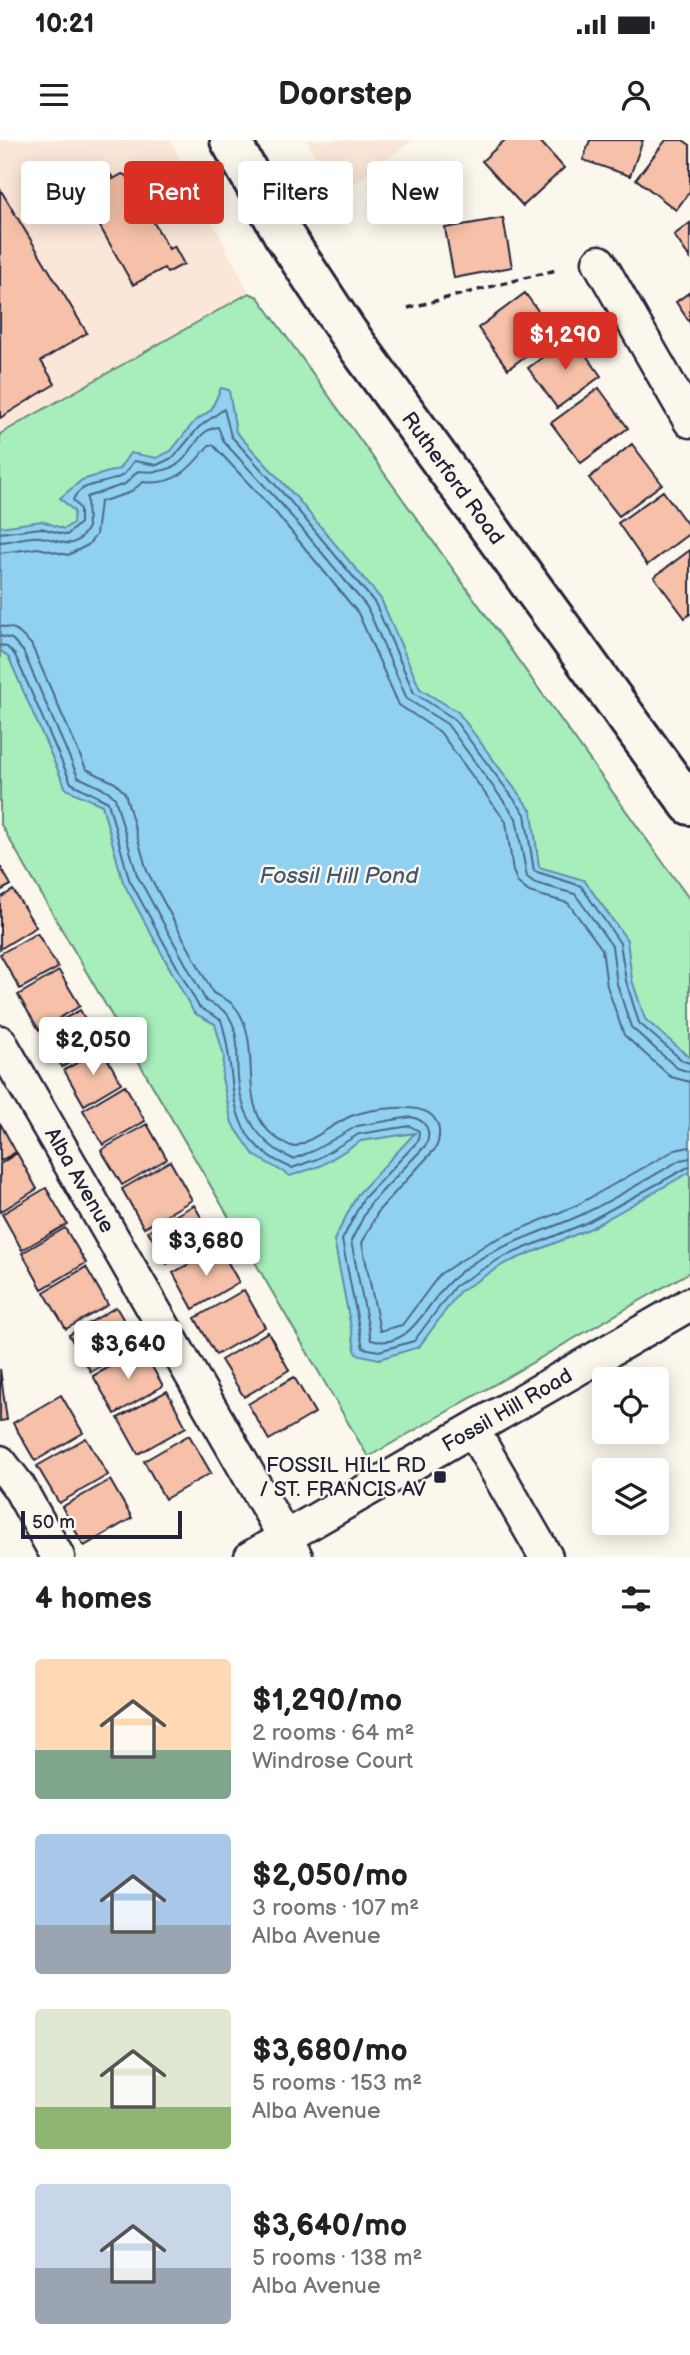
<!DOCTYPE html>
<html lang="en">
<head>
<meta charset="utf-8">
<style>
	body { margin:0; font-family:"Balsamiq Sans",sans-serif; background:#f6f6f6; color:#202124; height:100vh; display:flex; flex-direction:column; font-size:26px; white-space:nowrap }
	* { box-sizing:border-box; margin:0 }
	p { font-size:23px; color:#757577 }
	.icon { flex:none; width:38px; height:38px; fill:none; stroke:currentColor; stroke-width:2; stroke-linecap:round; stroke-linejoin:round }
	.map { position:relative; height:1417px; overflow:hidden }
	.side { display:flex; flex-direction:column; background:#fff; flex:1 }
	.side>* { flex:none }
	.hud { position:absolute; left:21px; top:21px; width:649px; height:63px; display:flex; gap:14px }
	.fabs { position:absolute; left:592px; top:1227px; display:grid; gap:14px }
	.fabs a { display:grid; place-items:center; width:77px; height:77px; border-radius:7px; background:#fff; box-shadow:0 4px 18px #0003; font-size:35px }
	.scale { position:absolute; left:21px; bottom:18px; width:161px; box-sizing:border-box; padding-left:7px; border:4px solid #22223b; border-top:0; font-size:19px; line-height:24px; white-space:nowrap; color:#22223b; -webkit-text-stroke:5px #fbf7ec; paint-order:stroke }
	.price { position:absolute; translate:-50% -60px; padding:0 16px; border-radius:7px; background:#fff; color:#222; font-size:23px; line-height:46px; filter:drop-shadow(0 2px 4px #0008) }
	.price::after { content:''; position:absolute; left:50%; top:42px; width:21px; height:16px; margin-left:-10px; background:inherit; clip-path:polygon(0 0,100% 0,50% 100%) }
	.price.current { background:#d93025; color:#fff }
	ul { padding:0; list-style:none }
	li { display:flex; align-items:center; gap:21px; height:175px; padding:0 35px }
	li span { display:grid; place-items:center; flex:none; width:196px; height:140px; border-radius:7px; color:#555 }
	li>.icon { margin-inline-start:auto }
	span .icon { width:84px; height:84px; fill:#fffc; stroke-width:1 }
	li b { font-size:30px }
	h2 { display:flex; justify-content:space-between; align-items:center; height:84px; padding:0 35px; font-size:30px }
	.tag { padding:0 24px; border-radius:7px; background:#fff; box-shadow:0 4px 18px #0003; font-size:24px; line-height:63px }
	.tag.current { background:#d93025; color:#fff }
	.status { display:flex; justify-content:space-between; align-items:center; height:49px; padding:0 35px; background:#fff; direction:ltr }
	.status svg { height:19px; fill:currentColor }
	header { display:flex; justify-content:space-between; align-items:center; height:91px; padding:0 35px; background:#fff; font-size:32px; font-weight:700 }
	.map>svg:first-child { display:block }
	.built { fill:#fae7d8 }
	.green { fill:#a7eebb; stroke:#64887b; stroke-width:2 }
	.water { fill:#90d1f1; stroke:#648ba8; stroke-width:2 }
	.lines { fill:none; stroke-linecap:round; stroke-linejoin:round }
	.shore { stroke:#4e6884; stroke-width:2 }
	.building { fill:#f6c1a8; stroke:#22223b; stroke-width:2 }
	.minor-casing { stroke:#22223b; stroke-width:37 }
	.major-casing { stroke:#22223b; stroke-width:44 }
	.path { stroke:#22223b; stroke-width:3.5; stroke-dasharray:7 5; stroke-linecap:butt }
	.minor { stroke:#fbf7ec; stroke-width:32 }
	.major { stroke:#fbf7ec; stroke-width:38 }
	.poi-dot { fill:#22223b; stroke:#fbf7ec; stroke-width:2.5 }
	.labels { text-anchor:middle; stroke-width:5; stroke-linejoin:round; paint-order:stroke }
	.street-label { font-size:21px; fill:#22223b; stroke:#fbf7ec }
	.poi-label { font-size:21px; fill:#22223b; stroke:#fbf7ec; text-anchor:end }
	.water-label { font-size:23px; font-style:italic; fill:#435772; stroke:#fbf7ec }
</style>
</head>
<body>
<div class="status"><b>10:21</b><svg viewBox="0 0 49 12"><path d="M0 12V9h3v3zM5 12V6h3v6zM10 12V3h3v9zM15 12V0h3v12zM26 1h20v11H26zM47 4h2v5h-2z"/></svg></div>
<header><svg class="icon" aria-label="menu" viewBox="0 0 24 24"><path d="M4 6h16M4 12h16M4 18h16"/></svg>Doorstep<svg class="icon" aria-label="person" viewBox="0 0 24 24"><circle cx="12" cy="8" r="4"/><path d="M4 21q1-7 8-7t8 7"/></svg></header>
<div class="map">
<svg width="690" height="1417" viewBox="0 0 690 1417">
	<rect width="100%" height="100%" fill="#fbf7ec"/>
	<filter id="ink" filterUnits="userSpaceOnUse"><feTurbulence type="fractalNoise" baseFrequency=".0143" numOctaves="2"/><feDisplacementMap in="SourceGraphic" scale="14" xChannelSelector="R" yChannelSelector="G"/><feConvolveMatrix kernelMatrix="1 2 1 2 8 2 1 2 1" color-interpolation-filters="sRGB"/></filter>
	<g filter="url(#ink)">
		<path class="built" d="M0 0H170L249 153 0 294Z
			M306 0H413L347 49 339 59Z"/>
		<path class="green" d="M249 153 258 157 690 760V1132L368 1317 0 683V294Z"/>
		<path class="water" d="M221 248 229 250 236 292 295 356 381 459 420 549 458 572 532 672 539 727 584 740 627 800 632 840 645 879 690 918V1032L589 1089 504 1124 459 1152 419 1207 379 1219 356 1214 334 1100 357 1055 415 993 361 1001 320 1026 290 1036 254 1015 232 983 222 938 224 916 215 884 194 873 123 742 102 665 66 649 9 518 0 510V387L42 381 64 389 73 383 74 371 60 358 82 340 119 329 130 313 157 318 171 311 194 282 211 270Z"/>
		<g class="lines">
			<path class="shore" d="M0 393 41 388 67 395 80 383V369L73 360C81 340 107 346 123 335 127 332 130 325 134 321L157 325 174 317 199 287 224 269 231 296 290 361 375 463 414 553 453 578 525 674 534 731 581 746 620 803 626 841 639 883 683 921 690 923
				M0 402C13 402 27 395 40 397 60 399 74 415 88 387L87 357 125 344 138 331C199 338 186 291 218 287L224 302 283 366 367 467 407 559 447 584 516 678 527 737 535 743 575 754 612 806 617 844 631 887 677 928 690 932
				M0 413 38 408 68 415 88 405 96 395 100 362 129 353 143 342C175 346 190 329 209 305H213L276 373 358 473 399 565 440 592 506 682 513 731 518 743 529 752 568 763 602 809 607 846 624 895 671 937 690 942
				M0 486 15 489 31 504 86 629 115 643 125 653 147 731 213 853C221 857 230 860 236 868 268 910 226 982 294 1007 315 1000 331 985 351 976 370 969 421 961 434 978 441 987 440 998 436 1008L379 1070 362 1103 380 1191 402 1185 440 1134 490 1102 577 1065 675 1010 690 1007
				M0 496 12 499 23 511 78 637 108 651 115 658 137 735 206 861C213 865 223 868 228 875 241 894 236 918 238 938 241 975 259 1004 293 1019L313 1011 357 986 411 977C426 980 432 991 426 1005L370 1064 351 1101 371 1200C404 1209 420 1178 437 1156 470 1111 533 1097 581 1075 615 1059 648 1039 680 1020L690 1018
				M0 505 7 507 15 515 71 643 108 662 129 739 199 867 221 880C241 941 217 998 292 1028L317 1019 359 994 410 986 419 991 418 1001 363 1059 342 1100 363 1208 379 1211 414 1201 455 1146 501 1118 586 1083 690 1026"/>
		</g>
		<path class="building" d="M505 0H539L564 28 523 66 482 21Z
			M590 0H643L630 36 583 20Z
			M666 0H683L690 5V51L676 70 636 39Z
			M122 34 127 36 169 109 174 106 184 124 167 133 164 128 133 145 85 60V56L94 50 92 46 111 35 113 39Z
			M0 49 87 193 41 221 55 244 0 278Z
			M503 78 512 127 454 138 445 88Z
			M690 83V118L674 95Z
			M690 152V183L676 162Z
			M525 153 555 194 508 229 478 188Z
			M572 196 601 236 557 268 528 228Z
			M599 248 628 288 581 323 551 283Z
			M632 304 662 344 619 376 589 338Z
			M663 351 690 388V393L647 425 618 383Z
			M690 410V474L685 478 654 437Z
			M0 726 11 745 0 751Z
			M13 750 36 787 0 809V758Z
			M37 793 58 828 20 849 0 814Z
			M59 831 80 866 39 890 18 855Z
			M80 870 100 905 62 927 42 891Z
			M102 909 121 943 84 965 64 930Z
			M125 945 145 981 103 1005 83 970Z
			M0 983 16 1012 0 1021Z
			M147 984 167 1019 122 1045 101 1010Z
			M17 1013 37 1049 0 1072V1024Z
			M170 1021 192 1060 144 1088 122 1049Z
			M46 1048 67 1084 22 1110 2 1074Z
			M194 1065 213 1098 167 1124 148 1091Z
			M65 1088 86 1123 42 1149 22 1113Z
			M219 1107 239 1142 193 1169 173 1133Z
			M86 1127 108 1165 66 1189 44 1152Z
			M244 1150 265 1187 216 1215 195 1178Z
			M116 1167 138 1204 91 1232 69 1195Z
			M268 1192 289 1230 244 1257 221 1220Z
			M142 1209 163 1246 115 1274 93 1236Z
			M0 1229 7 1280 0 1281Z
			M294 1237 315 1273 269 1300 248 1264Z
			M167 1251 186 1287 138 1314 118 1278Z
			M61 1255 83 1293 35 1321 13 1283Z
			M189 1295 211 1333 165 1359 144 1321Z
			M86 1298 108 1335 59 1363 37 1326Z
			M110 1340 132 1378 84 1406 62 1367Z"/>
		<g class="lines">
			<defs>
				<path id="minor" d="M599 122 690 281
					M0 902 296 1417
					M473 1290 546 1417
					M0 1322 19 1347 58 1417
					M251 1417 690 1164"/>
				<path id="major" d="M230 0 283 94 348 193 690 665"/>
			</defs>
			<use href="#minor" class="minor-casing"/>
			<use href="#major" class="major-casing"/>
			<path class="path" d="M408 168 556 130"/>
			<use href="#minor" class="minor"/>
			<use href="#major" class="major"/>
		</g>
	</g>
	<rect class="poi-dot" x="433" y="1330" width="14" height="14" rx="3.5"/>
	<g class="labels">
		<g class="street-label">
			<text transform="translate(453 338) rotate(54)" y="7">Rutherford Road</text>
			<text transform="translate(80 1040) rotate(60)" y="7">Alba Avenue</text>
			<text transform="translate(507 1270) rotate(-30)" y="7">Fossil Hill Road</text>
		</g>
		<g class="poi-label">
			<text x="426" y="1332">FOSSIL HILL RD<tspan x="426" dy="24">/ ST. FRANCIS AV</tspan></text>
		</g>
		<g class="water-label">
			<text x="339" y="743">Fossil Hill Pond</text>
		</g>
	</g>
</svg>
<div class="fabs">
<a><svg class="icon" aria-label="locate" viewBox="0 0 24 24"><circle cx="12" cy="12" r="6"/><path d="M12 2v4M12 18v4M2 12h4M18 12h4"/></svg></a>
<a><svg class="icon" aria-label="layers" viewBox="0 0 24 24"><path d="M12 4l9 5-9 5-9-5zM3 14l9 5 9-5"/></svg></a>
</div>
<div class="scale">50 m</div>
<b class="price current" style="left:565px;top:232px">$1,290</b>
<b class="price" style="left:93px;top:937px">$2,050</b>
<b class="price" style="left:206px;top:1138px">$3,680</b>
<b class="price" style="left:128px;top:1241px">$3,640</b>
<div class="hud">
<a class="tag">Buy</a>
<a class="tag current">Rent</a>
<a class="tag">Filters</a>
<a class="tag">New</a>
</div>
</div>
<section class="side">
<h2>4 homes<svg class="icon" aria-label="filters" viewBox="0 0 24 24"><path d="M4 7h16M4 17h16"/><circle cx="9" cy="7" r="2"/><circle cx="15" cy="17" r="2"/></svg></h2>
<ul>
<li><span style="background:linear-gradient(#ffd9b3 65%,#7fa58c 0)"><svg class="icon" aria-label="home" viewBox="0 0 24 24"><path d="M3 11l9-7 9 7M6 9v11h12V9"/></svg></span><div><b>$1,290/mo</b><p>2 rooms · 64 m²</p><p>Windrose Court</p></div></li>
<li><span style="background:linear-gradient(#a9c7e8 65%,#9aa5b1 0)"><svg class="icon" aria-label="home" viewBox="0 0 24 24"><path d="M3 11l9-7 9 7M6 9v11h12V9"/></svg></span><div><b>$2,050/mo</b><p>3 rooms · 107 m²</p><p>Alba Avenue</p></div></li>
<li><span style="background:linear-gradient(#dfe7d0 70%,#8fb573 0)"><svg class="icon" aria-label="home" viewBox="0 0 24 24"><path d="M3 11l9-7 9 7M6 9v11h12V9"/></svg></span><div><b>$3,680/mo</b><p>5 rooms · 153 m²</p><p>Alba Avenue</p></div></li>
<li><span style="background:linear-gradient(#c9d6e8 60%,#9aa5b1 0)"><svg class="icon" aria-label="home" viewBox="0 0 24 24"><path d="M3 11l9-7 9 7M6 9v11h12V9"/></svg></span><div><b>$3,640/mo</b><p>5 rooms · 138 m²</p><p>Alba Avenue</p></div></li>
</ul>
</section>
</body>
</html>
